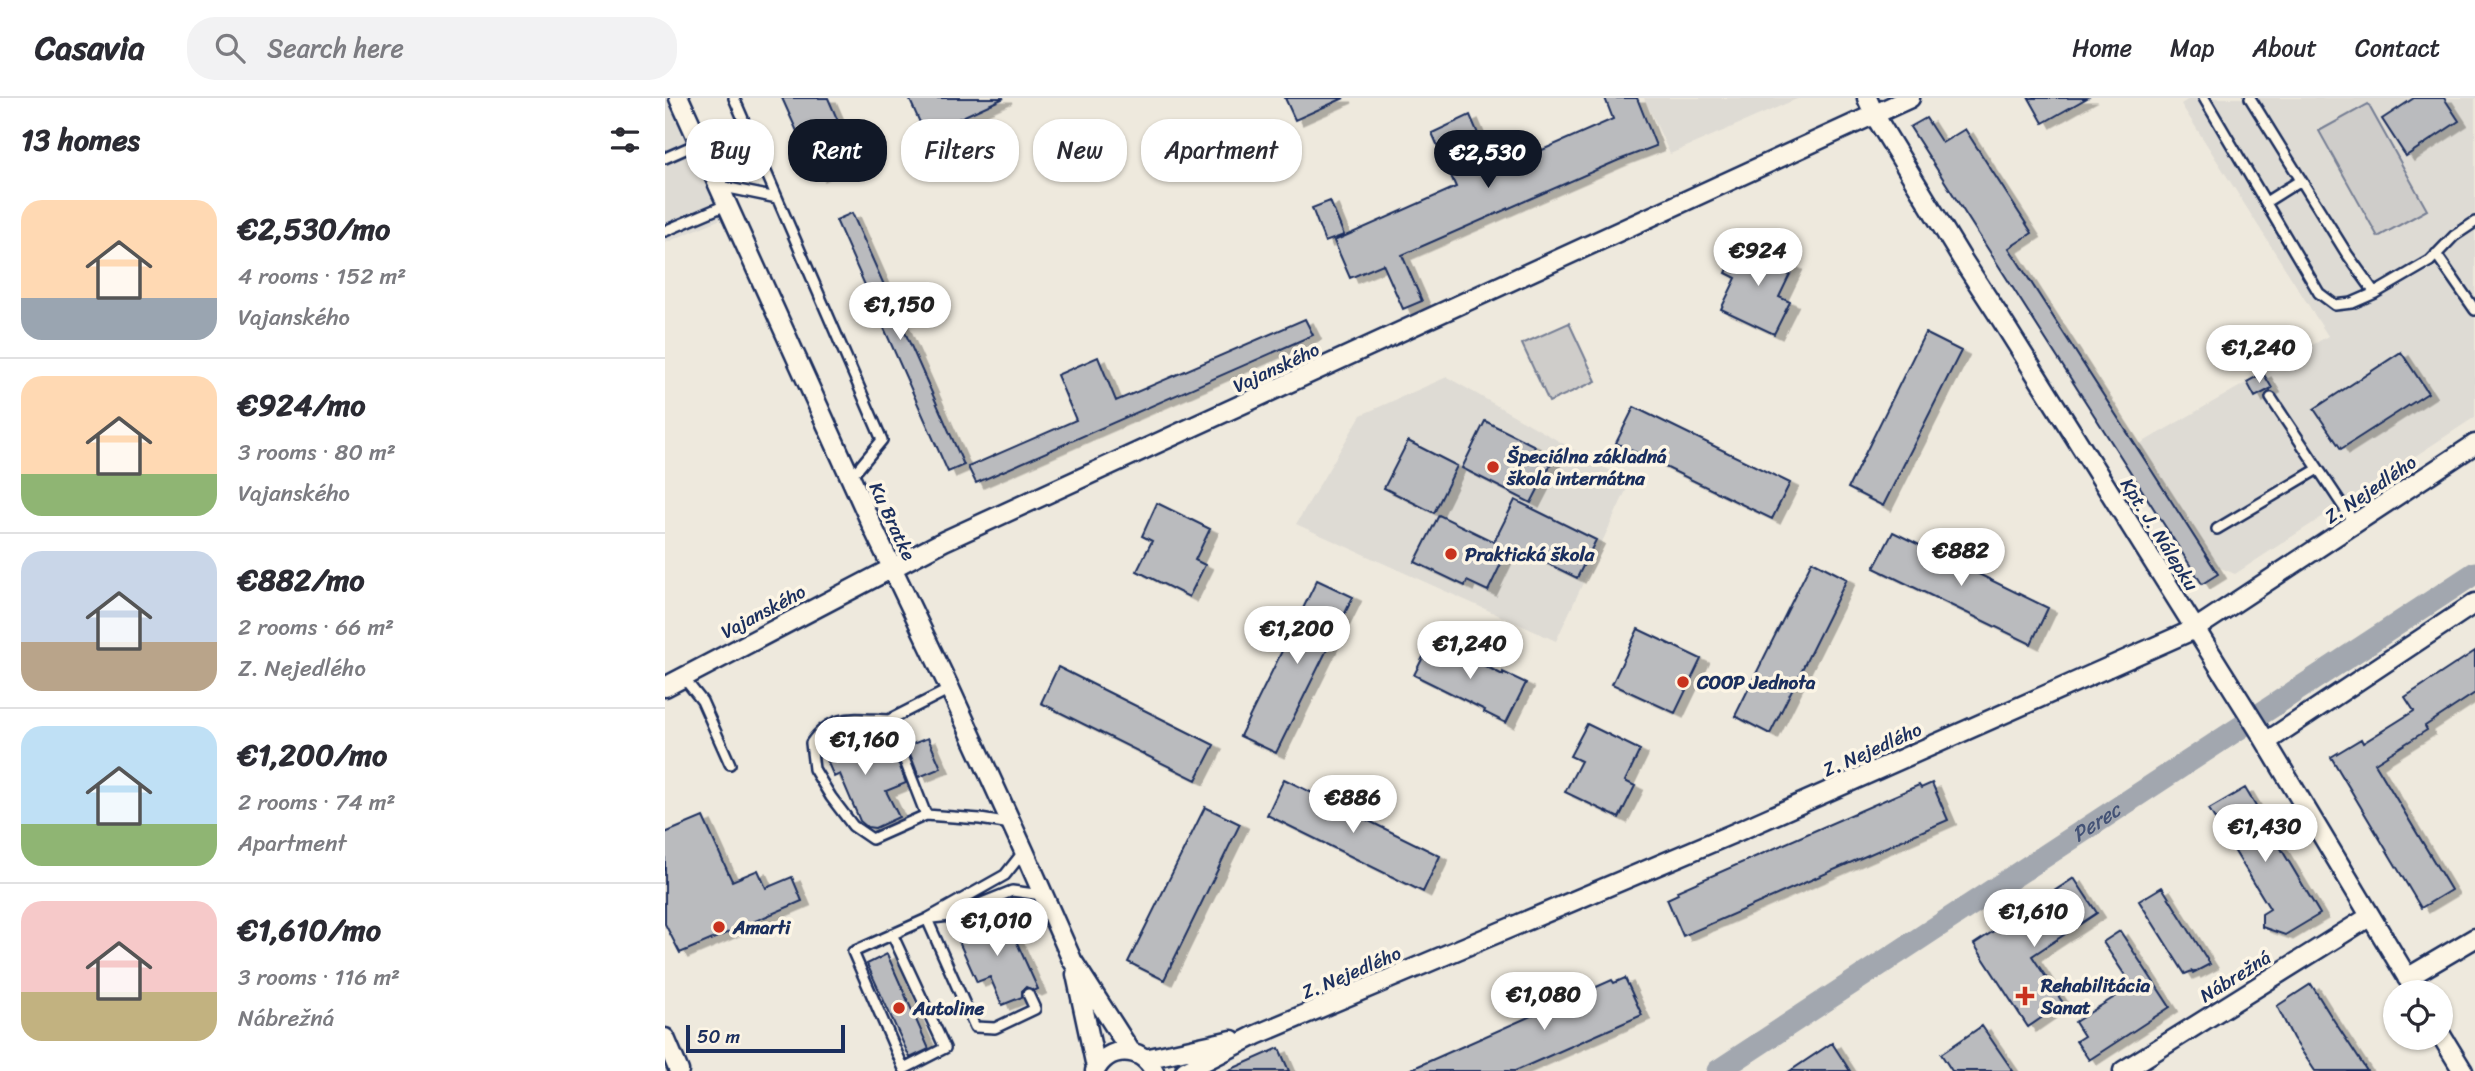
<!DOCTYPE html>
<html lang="en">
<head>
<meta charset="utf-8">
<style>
	body { margin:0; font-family:Sriracha,sans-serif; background:#f2f2f3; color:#2b2b33; height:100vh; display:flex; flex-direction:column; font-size:26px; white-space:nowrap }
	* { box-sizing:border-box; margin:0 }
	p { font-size:23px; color:#7c7c81 }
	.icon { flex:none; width:38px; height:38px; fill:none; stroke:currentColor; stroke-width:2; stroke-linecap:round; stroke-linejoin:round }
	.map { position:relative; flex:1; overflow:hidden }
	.sheet { display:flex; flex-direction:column; background:#fff; width:665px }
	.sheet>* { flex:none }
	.hud { position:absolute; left:21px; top:21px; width:665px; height:63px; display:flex; gap:14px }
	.tools { position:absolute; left:1718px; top:882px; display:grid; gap:14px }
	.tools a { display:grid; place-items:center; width:70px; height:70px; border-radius:50%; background:#fff; box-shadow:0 2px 5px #0004; font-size:35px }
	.scale { position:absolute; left:21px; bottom:18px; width:159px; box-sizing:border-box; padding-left:7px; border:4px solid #1b2f5e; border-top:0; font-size:19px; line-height:24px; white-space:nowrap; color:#1b2f5e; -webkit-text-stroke:5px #fcf5e5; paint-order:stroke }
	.price { position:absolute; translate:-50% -60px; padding:0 16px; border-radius:24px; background:#fff; color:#222; font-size:23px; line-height:46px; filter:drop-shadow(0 2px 4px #0008) }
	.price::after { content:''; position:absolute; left:50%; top:42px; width:21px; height:16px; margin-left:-10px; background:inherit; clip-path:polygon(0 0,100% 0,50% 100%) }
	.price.selected { background:#111827; color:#fff }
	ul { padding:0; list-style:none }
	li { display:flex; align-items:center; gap:21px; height:175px; padding:0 21px }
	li+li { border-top:2px solid #e1e1e2 }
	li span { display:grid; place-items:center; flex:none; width:196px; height:140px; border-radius:21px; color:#555 }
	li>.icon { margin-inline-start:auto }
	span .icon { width:84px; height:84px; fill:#fffc; stroke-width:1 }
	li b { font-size:30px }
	h2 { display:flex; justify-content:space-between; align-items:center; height:84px; padding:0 21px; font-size:30px }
	.chip { padding:0 24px; border-radius:28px; background:#fff; box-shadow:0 2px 5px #0004; font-size:24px; line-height:63px }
	.chip.selected { background:#111827; color:#fff }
	header { display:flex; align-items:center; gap:42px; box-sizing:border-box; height:98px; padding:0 35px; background:#fff; border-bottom:2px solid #e1e1e2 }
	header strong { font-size:33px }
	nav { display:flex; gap:38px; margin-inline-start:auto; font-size:24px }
	.search { width:490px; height:63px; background:#f2f2f3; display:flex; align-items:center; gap:18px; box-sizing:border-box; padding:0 24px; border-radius:28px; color:#7c7c81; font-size:26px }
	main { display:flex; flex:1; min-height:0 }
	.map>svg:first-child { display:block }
	.built { fill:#dedbd4 }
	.green { fill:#cfcdca; stroke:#757e94; stroke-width:2 }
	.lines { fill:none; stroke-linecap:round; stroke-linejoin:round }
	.canal { stroke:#a2a7af; stroke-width:23 }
	.building { fill:#babbbe; stroke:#1b2f5e; stroke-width:2; filter:url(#shadow) }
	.service-casing { stroke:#1b2f5e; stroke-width:14 }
	.minor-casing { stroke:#1b2f5e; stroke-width:23 }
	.service { stroke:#fcf5e5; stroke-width:9 }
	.minor { stroke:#fcf5e5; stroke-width:18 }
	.poi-dot { fill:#c8321e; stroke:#fcf5e5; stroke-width:2.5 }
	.labels { text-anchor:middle; stroke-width:7; stroke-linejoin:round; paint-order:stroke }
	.street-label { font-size:19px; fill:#1b2f5e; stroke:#fcf5e5 }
	.poi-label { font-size:19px; font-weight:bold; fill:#1b2f5e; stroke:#fcf5e5; text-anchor:start }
	.water-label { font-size:21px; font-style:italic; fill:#445376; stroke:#fcf5e5 }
</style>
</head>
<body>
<header>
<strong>Casavia</strong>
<div class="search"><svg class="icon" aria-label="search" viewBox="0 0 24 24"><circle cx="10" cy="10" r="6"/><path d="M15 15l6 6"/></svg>Search here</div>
<nav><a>Home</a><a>Map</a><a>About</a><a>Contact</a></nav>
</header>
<main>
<section class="sheet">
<h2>13 homes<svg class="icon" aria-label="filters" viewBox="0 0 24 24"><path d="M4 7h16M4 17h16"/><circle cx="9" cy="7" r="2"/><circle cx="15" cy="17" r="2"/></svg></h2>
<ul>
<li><span style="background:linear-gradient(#ffd9b3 70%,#9aa5b1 0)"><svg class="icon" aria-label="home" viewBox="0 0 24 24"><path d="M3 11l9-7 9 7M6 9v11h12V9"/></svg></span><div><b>€2,530/mo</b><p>4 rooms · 152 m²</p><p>Vajanského</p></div></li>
<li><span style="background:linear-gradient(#ffd9b3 70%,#8fb573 0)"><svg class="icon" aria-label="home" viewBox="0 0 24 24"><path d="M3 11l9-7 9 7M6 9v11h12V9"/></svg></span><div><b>€924/mo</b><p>3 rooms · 80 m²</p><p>Vajanského</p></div></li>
<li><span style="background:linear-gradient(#c9d6e8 65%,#b9a48a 0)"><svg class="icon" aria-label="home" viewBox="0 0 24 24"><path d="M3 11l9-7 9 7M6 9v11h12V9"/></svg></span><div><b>€882/mo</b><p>2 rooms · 66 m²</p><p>Z. Nejedlého</p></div></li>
<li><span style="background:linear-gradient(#bfe0f5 70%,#8fb573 0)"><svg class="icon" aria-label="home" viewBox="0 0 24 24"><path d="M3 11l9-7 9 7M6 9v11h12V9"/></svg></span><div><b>€1,200/mo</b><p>2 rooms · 74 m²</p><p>Apartment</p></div></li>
<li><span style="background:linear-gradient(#f6c9c9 65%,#c2b280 0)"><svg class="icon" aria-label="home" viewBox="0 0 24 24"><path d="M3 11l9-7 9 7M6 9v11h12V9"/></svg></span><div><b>€1,610/mo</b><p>3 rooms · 116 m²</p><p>Nábrežná</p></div></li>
</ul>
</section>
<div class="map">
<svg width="1810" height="973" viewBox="0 0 1810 973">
	<defs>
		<filter id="shadow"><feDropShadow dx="8" dy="4.5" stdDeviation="0" flood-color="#0004"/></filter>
	</defs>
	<rect width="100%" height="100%" fill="#eee9dd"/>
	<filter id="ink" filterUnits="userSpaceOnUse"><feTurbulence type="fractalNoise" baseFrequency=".0143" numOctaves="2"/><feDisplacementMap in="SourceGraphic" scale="14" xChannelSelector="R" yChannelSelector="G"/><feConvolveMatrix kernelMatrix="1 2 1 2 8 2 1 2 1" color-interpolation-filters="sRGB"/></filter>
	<g filter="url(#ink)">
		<path class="built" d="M0 0H23L65 117 0 145Z
			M979 0H1134L1005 56Z
			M1525 0H1810V319L1570 476 1551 468 1473 347 1663 238 1516 6Z
			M782 279 965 384 891 543 631 426 696 317Z"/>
		<path class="green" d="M1703 6 1762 112 1713 139 1654 33Z
			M904 225 931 283 884 304 857 246Z"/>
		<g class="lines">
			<path class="canal" id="s1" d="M1053 973 1810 475"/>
		</g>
		<path class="building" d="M117 0H163L173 23 152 34 167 71 152 78Z
			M244 0H339L260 36Z
			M620 0H679L630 22Z
			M940 0H972L991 48 954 62 737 157 757 203 738 211 718 166 685 180 669 143 791 89 767 35 805 17 829 73 948 21Z
			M1364 0H1422L1378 25Z
			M1749 0H1779L1794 23 1741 58 1717 21Z
			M1261 20 1277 45 1300 31 1367 135 1344 150 1553 476 1537 486 1245 29Z
			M665 103 679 137 660 144 647 110Z
			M187 115 299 367 283 374 171 122Z
			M1076 143 1129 168 1114 199 1125 204 1109 236 1056 211 1071 180 1061 175Z
			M640 221 648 237 311 385 303 369 411 322 392 277 433 259 451 303Z
			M1260 235 1296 253 1218 408 1183 390Z
			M1736 254 1763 295 1676 351 1649 311Z
			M1598 275 1607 290 1590 299 1582 284Z
			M969 309 1125 385 1107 421 951 345Z
			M820 323 870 348 867 355 887 364 866 405 797 370Z
			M743 343 792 368 769 415 719 390Z
			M850 402 931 442 912 480 845 447 823 493 802 483 800 488 750 464 774 417 829 444Z
			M492 405 545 431 530 462 540 467 524 499 472 473 487 443 477 438Z
			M1228 434 1383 510 1366 546 1209 470Z
			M1147 463 1182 481 1105 636 1070 618Z
			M652 482 688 499 611 655 575 638Z
			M973 531 1036 561 1010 615 947 586Z
			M767 541 838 577V574L861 585 841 625 819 614 820 612 749 577Z
			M1810 553V595L1760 628 1762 632 1710 665 1786 792 1756 810 1666 659 1696 641 1698 645 1749 613 1740 599Z
			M393 569 549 647 531 682 376 605Z
			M922 626 975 652 960 683 970 688 954 720 900 694 916 663 905 658Z
			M193 629 207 662 229 653 241 685 221 693 234 719 210 730 202 729 195 723 175 676 169 679 155 646Z
			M263 640 276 670 254 679 242 648Z
			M619 681 775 758 758 794 602 717Z
			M1267 685 1283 722 1018 838 1002 801 1013 796 1012 793 1254 687 1256 690Z
			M1580 690 1655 816 1620 837 1597 829V816L1605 811 1544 711Z
			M540 709 575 726 499 882 463 864Z
			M38 719 67 783 93 772 101 790 127 779 137 803 15 855 0 826V735Z
			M1409 780 1432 815 1367 858 1398 905 1363 929 1309 846Z
			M1497 789 1545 866 1528 875 1527 873 1520 876 1474 803Z
			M338 814 373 891 369 893 361 889 357 893V899L337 907 325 879 312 884 290 835 322 821 326 825 331 824Z
			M1455 833 1505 909 1424 962 1411 943 1419 938 1410 924 1467 888 1438 844Z
			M222 856 264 951 245 960 202 866Z
			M960 880 977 917 850 973H742L947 882 949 885Z
			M1646 886 1664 915 1702 973H1650L1628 940 1612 908Z
			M1317 928 1348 973H1287L1276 956Z
			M1167 945 1185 973H1125Z
			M614 950 624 973H562Z"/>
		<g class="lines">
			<defs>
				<path id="service" d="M69 0 217 342 193 371 183 375
					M1539 0 1654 195 1670 207 1687 205 1710 195 1765 163 1789 138 1810 124
					M1585 0 1682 156 1710 195
					M0 60 34 45
					M54 88 112 100
					M1601 104 1636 82
					M0 133 61 107
					M1771 156 1810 212
					M1606 300 1690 426
					M1552 431 1653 371
					M18 579 37 603 65 666
					M285 591 224 622 261 717 315 721 346 726
					M224 622C190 621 168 614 146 645L149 671 166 699 188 728 207 741 261 717
					M328 818 332 799
					M267 820 285 818 347 793 377 797
					M262 821 310 929 330 930 370 911 363 896
					M227 836 280 950 239 971 188 854 262 821 340 777 359 753"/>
				<path id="minor" d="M14 0 210 434 285 591 359 753 407 862 466 954
					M1202 0 1210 18 1297 161 1336 221 1595 634 1751 894
					M0 589 279 443 1245 0
					M1601 644 1810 505
					M411 876 431 969
					M1742 880 1810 840
					M1776 937 1798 973
					M0 940 14 973
					M480 961 567 942
					M430 973C443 947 476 947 489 973
					M520 973 591 937 1067 736 1530 531 1810 346
					M1458 973 1704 819"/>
			</defs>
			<use href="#service" class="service-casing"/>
			<use href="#minor" class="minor-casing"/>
			<use href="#service" class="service"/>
			<use href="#minor" class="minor"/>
		</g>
	</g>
	<g class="poi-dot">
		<circle cx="828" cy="369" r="7"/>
		<circle cx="786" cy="456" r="7"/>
		<circle cx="1018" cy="584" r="7"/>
		<circle cx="54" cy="829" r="7"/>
		<path d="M1356.5 887.5h7v7h7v7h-7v7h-7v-7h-7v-7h7z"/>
		<circle cx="234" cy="910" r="7"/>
	</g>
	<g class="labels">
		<g class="street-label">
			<text transform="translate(611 269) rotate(-25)" y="7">Vajanského</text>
			<text transform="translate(1705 391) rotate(-34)" y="7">Z. Nejedlého</text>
			<text transform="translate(228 423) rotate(65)" y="7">Ku Bratke</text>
			<text transform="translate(1495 436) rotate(58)" y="7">Kpt. J. Nálepku</text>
			<text transform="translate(98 513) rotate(-28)" y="7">Vajanského</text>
			<text transform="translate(1207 651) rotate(-24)" y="7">Z. Nejedlého</text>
			<text transform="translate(686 874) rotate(-23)" y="7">Z. Nejedlého</text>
			<text transform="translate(1570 878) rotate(-32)" y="7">Nábrežná</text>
		</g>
		<g class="poi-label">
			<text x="842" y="365">Špeciálna základná<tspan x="842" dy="22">škola internátna</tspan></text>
			<text x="800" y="463">Praktická škola</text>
			<text x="1032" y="591">COOP Jednota</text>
			<text x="68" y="836">Amarti</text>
			<text x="1376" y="894">Rehabilitácia<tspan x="1376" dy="22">Sanat</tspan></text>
			<text x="248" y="917">Autoline</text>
		</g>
		<g class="water-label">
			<text dy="7" stroke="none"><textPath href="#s1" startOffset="453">Perec</textPath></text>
		</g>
	</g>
</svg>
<div class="tools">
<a><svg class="icon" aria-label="locate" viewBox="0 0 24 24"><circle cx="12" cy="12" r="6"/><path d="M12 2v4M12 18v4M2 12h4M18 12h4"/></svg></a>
</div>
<div class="scale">50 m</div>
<b class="price selected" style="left:823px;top:92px">€2,530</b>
<b class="price" style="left:1093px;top:190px">€924</b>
<b class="price" style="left:235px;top:244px">€1,150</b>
<b class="price" style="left:1594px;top:287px">€1,240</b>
<b class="price" style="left:1296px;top:490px">€882</b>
<b class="price" style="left:632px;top:568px">€1,200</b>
<b class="price" style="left:805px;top:583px">€1,240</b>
<b class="price" style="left:200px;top:679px">€1,160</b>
<b class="price" style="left:688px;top:737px">€886</b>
<b class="price" style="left:1600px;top:766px">€1,430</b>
<b class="price" style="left:1369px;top:851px">€1,610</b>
<b class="price" style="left:332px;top:860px">€1,010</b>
<b class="price" style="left:879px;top:934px">€1,080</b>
<div class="hud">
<a class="chip">Buy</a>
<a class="chip selected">Rent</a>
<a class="chip">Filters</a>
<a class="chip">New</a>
<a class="chip">Apartment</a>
</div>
</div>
</main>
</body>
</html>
